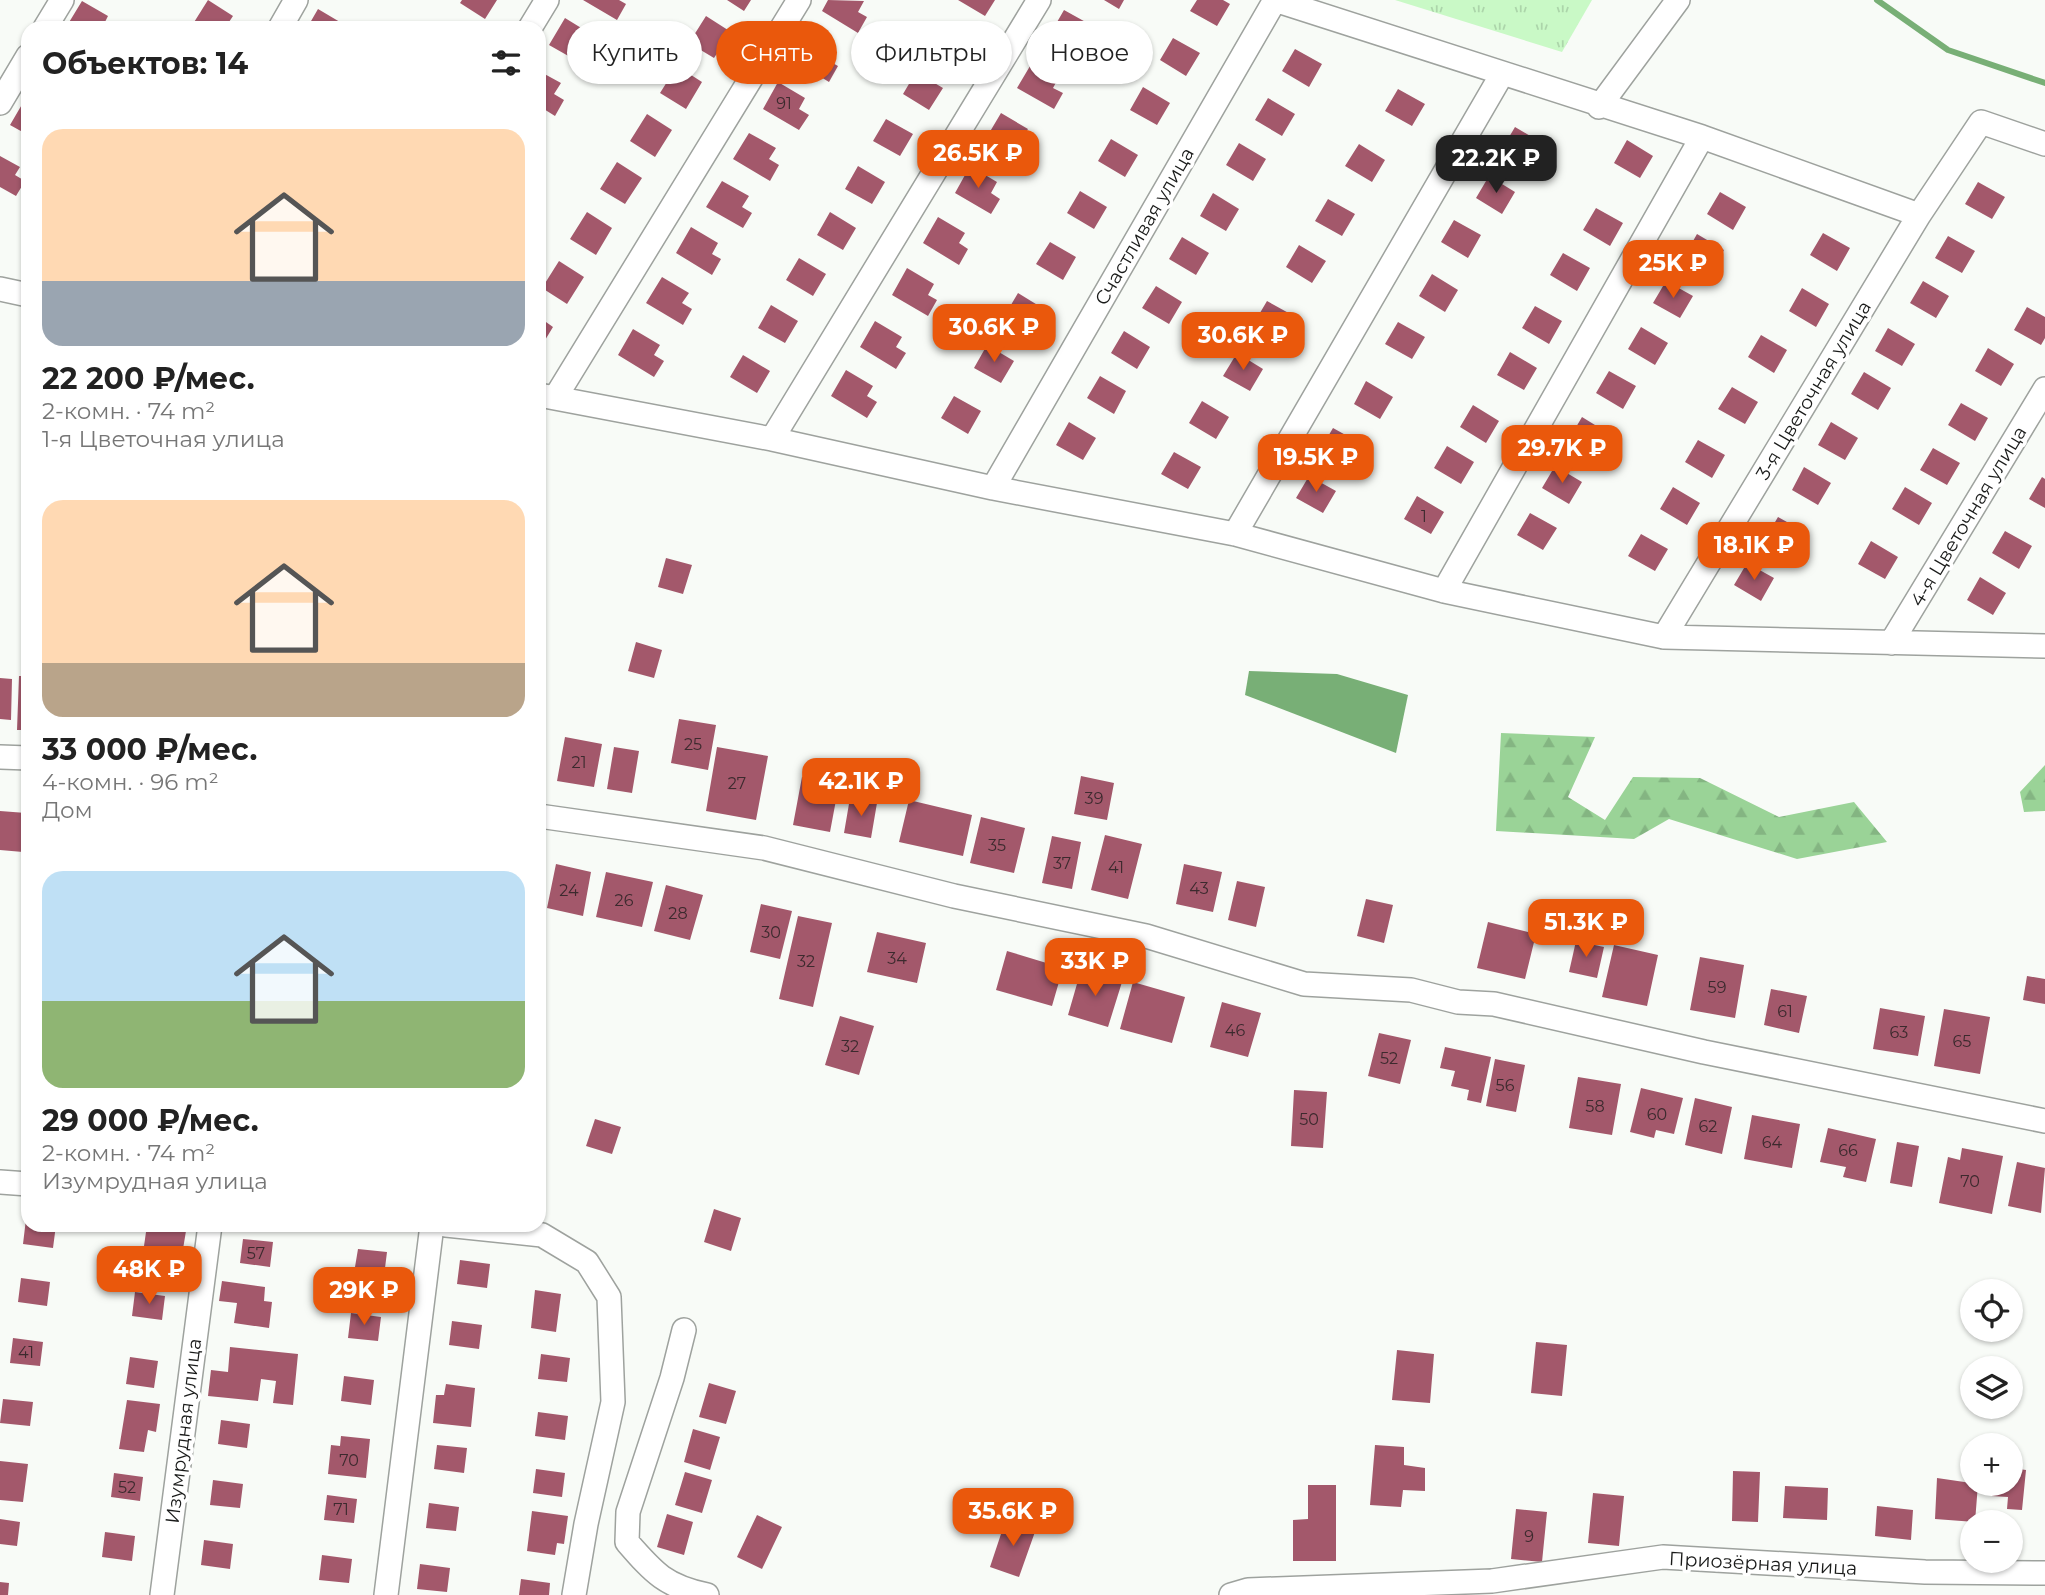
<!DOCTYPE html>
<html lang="ru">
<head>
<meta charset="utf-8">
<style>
	body { margin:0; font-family:Montserrat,sans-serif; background:#f6f6f6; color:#222; height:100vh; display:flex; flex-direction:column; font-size:26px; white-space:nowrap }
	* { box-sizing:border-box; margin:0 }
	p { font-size:23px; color:#767676 }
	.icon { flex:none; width:38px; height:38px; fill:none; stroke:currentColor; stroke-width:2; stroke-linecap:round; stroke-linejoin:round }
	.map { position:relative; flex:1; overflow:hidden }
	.sheet { position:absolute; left:21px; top:21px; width:525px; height:1211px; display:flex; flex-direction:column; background:#fff; border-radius:21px; box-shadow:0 2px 5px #0004 }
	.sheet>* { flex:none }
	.guide { position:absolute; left:567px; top:21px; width:665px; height:63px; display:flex; gap:14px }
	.buttons { position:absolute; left:1960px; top:1279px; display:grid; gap:14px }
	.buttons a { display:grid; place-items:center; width:63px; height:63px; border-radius:50%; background:#fff; box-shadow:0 2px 5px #0004; font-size:35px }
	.price { position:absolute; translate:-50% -60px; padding:0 16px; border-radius:14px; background:#ea580c; color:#fff; font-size:23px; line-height:46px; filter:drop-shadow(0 2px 4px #0008) }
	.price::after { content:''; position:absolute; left:50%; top:42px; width:21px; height:16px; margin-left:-10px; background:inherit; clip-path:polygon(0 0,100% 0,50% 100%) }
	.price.on { background:#222; color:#fff }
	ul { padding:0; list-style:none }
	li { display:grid; align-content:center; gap:14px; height:371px; padding:0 21px }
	li span { display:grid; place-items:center; height:217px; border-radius:21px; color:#555 }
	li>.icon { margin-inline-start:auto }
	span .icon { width:126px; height:126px; fill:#fffc; stroke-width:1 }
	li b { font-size:30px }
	h2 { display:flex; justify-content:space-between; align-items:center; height:84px; padding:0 21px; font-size:30px }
	.chip { padding:0 24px; border-radius:32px; background:#fff; box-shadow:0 2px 5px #0004; font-size:24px; line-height:63px }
	.chip.on { background:#ea580c; color:#fff }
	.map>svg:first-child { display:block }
	.forest { fill:url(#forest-firs) }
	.park { fill:url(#park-tufts) }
	.water { fill:#78af76 }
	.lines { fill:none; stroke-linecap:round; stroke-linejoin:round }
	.stream { stroke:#78af76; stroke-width:6 }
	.building { fill:#a3586b }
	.minor-casing { stroke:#9ea29e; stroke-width:26 }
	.minor { stroke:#fff; stroke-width:23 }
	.labels { text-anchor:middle; stroke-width:7; stroke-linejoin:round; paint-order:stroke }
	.number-label { font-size:16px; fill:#3c2a2e }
	.street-label { font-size:19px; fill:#191a19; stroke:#fff }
</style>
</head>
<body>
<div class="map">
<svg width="2045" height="1595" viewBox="0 0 2045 1595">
	<defs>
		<pattern id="forest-firs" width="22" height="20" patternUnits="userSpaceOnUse" patternTransform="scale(1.75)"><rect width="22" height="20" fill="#9ad397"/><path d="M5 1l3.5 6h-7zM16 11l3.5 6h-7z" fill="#84b582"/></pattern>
		<pattern id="park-tufts" width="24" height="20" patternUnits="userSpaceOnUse" patternTransform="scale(1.75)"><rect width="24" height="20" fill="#c9f9c6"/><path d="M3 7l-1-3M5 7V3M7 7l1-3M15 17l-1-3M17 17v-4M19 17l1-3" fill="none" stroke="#acd5aa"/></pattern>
	</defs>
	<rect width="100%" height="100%" fill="#f8fbf7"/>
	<path class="forest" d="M1501 733 1595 737 1568 797 1605 820 1633 777 1700 778 1779 817 1854 802 1887 842 1797 859 1669 819 1634 839 1496 831Z
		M2045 765V811L2024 812 2020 792Z"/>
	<path class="park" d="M1395 0H1592L1562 52Z"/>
	<path class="water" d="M1249 671 1337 674 1408 695 1396 753 1245 695Z"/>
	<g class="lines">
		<path class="stream" d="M1877 0 1948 50 2045 83"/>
	</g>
	<path class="building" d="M208 0 233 16 225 28 191 27Z
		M462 0H497L485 19 460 3Z
		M583 0H619L626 4 617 20Z
		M727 0H751L744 11Z
		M828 0 864 1 858 12 867 17 858 33 822 11Z
		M958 0H995L985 16Z
		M1104 0H1124L1119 9Z
		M1197 0H1223L1230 4 1217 26 1190 11Z
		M82 1 108 16 104 24 111 28H75L68 24Z
		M318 9 345 25 343 28H307Z
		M1064 10 1091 25 1085 36 1095 42 1085 57 1049 36Z
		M706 16 731 32 714 58 689 43Z
		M565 18 591 34 585 45 595 51 586 66 549 45Z
		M941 24 968 40 955 62 928 46Z
		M808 34 835 50 829 61 838 66 829 82 793 60Z
		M1173 38 1200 53 1186 76 1160 60Z
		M1295 49 1322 64 1309 87 1282 71Z
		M1033 61 1059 77 1053 88 1063 93 1054 109 1017 88Z
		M677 66 702 82 686 109 660 93Z
		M539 71 561 83 554 94 564 100 555 116 539 106Z
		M916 72 943 88 929 110 903 94Z
		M778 82 805 98 799 109 809 115 799 130 763 109Z
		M1143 87 1170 103 1157 125 1130 110Z
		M1398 89 1425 104 1412 126 1385 111Z
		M1268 98 1295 114 1282 136 1255 120Z
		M24 101 28 103V135L10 125Z
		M1001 113 1028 129 1021 140 1031 146 1022 161 985 140Z
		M647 114 672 130 655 157 630 141Z
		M886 119 913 134 900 156 873 141Z
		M1515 127 1542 143 1529 165 1502 149Z
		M749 133 776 148 769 159 779 165 770 181 733 159Z
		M1111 139 1138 155 1125 177 1098 161Z
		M1627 140 1653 156 1640 178 1614 163Z
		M1239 143 1266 159 1253 181 1226 165Z
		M1359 144 1385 160 1372 182 1345 166Z
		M0 156 20 167 15 175 25 181 16 196 0 187Z
		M617 162 642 178 625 204 600 189Z
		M858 166 885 182 872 204 845 189Z
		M970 166 997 182 991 193 1000 199 991 214 955 193Z
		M1489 176 1515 192 1502 214 1476 198Z
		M722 181 749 196 742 207 752 213 743 228 706 207Z
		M1978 182 2005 197 1992 219 1965 204Z
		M1080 191 1107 207 1094 229 1067 213Z
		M1720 192 1746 207 1733 230 1707 214Z
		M1213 193 1239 209 1226 231 1200 216Z
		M1328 199 1355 214 1342 236 1315 221Z
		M1596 208 1623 223 1610 246 1583 230Z
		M587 212 612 228 596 255 570 239Z
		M830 212 856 228 843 250 817 235Z
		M938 217 965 233 959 243 968 249 959 265 923 243Z
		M1454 220 1481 235 1468 258 1441 242Z
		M691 227 718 243 712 254 721 259 712 275 676 253Z
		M1823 233 1850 248 1837 271 1810 255Z
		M1697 234 1724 250 1711 272 1684 257Z
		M1948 236 1975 251 1962 273 1935 258Z
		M1182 237 1209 253 1196 275 1169 259Z
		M1050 242 1076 257 1063 280 1036 264Z
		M1299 245 1326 261 1312 283 1286 267Z
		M1563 253 1590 268 1577 291 1550 275Z
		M799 258 826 274 813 296 786 280Z
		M559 261 584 277 567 304 542 288Z
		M907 268 934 284 928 295 937 300 928 316 892 295Z
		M1432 274 1458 290 1445 312 1419 296Z
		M662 277 689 293 682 303 692 309 683 325 646 303Z
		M1666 281 1693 296 1680 318 1653 303Z
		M1923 281 1949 296 1936 318 1910 303Z
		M1156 286 1182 302 1169 324 1142 308Z
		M1802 288 1829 304 1816 327 1789 311Z
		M1018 293 1044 309 1031 331 1005 315Z
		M1267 301 1294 316 1281 338 1254 323Z
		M771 305 798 321 785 343 758 328Z
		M1535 306 1562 321 1549 344 1522 328Z
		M2027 307 2045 317V338L2041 345 2014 330Z
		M539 317 553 327 539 350Z
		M875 321 902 337 896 347 906 353 896 369 860 347Z
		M1398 322 1425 337 1412 359 1385 344Z
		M1641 327 1668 343 1655 365 1628 349Z
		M1888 328 1915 344 1902 366 1875 351Z
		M633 329 660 345 654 355 664 361 654 377 618 355Z
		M1124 331 1150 347 1137 369 1111 353Z
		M1761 335 1787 350 1774 373 1748 357Z
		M987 345 1014 361 1001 383 974 368Z
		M1988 348 2014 364 2001 386 1975 371Z
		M1510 352 1537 368 1524 390 1497 375Z
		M1237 353 1263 369 1250 391 1223 376Z
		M743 355 770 371 757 393 730 377Z
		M846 370 873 386 867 396 877 402 867 418 831 396Z
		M1609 371 1636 386 1623 409 1596 393Z
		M1864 372 1891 388 1878 410 1851 394Z
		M1100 376 1126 391 1114 414 1087 398Z
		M1366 381 1393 397 1380 419 1354 404Z
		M1732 387 1758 402 1745 424 1718 409Z
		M954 396 981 411 968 434 941 418Z
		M1202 401 1229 417 1216 439 1189 423Z
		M1961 403 1988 418 1975 441 1948 425Z
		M1473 405 1499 421 1486 443 1460 427Z
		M1582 417 1608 433 1595 455 1569 439Z
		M1069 422 1096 438 1083 460 1056 445Z
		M1831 422 1858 438 1845 460 1818 445Z
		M1333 428 1360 443 1347 465 1320 450Z
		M1698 440 1725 455 1712 478 1685 462Z
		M1447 446 1474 462 1461 484 1434 468Z
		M1933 448 1960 463 1947 485 1920 470Z
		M1174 452 1201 467 1188 489 1161 474Z
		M1555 466 1582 482 1569 504 1542 488Z
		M1804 467 1831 483 1818 505 1792 490Z
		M1309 476 1336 491 1323 513 1296 498Z
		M2042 477 2045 479V508L2029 499Z
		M1673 487 1700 503 1687 525 1660 509Z
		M1905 487 1932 503 1919 525 1892 509Z
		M1417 496 1444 512 1431 534 1404 519Z
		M1530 513 1557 528 1543 550 1517 535Z
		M1778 517 1805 532 1792 554 1765 539Z
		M2005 531 2032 546 2019 569 1992 553Z
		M1641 534 1668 549 1655 571 1628 556Z
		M1871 541 1898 557 1885 579 1858 564Z
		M666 558 692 565 683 594 658 587Z
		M1747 563 1774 578 1761 601 1734 585Z
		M1980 577 2006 593 1993 615 1967 600Z
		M636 642 662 650 654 678 628 671Z
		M19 676H28V730H17Z
		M0 678 12 679 11 720 0 719Z
		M679 719 716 725 708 770 671 763Z
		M565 737 602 744 594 787 557 781Z
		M614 747 639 751 632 793 607 789Z
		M717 747 768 756 756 820 706 811Z
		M1081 776 1114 783 1107 820 1074 814Z
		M802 777 839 784 830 832 793 825Z
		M850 798 877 803 871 838 844 833Z
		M909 800 972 815 963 856 899 842Z
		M0 811 26 813 23 852 0 850Z
		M981 817 1025 828 1014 873 970 863Z
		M1105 835 1142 844 1128 899 1091 890Z
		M1052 836 1081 842 1072 889 1042 883Z
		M539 858 545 859 541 888H539Z
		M556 864 591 872 583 916 547 908Z
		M1184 864 1222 872 1213 912 1176 904Z
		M606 872 653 882 642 927 596 917Z
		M1237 881 1265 887 1256 927 1228 920Z
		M666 885 703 895 690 940 654 931Z
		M1366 899 1393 905 1384 943 1357 936Z
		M761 904 792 911 780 959 750 952Z
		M798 916 832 923 813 1007 779 999Z
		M1488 922 1536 934 1525 979 1477 968Z
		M877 932 926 943 917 983 867 972Z
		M1576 941 1604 947 1597 978 1569 972Z
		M1614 945 1658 955 1647 1006 1602 997Z
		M1007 951 1063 968 1052 1006 996 990Z
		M1700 957 1744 965 1735 1018 1690 1010Z
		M1081 970 1122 982 1108 1027 1068 1015Z
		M2027 976 2045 979V1004L2023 1000Z
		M1133 982 1185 997 1172 1043 1120 1029Z
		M1771 989 1807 996 1799 1033 1764 1025Z
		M1222 1002 1261 1013 1248 1057 1210 1047Z
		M1880 1008 1925 1016 1918 1056 1873 1049Z
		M1944 1009 1990 1017 1980 1074 1934 1066Z
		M840 1016 874 1026 859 1075 825 1065Z
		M1379 1033 1411 1040 1400 1084 1368 1076Z
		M1445 1047 1491 1057 1481 1103 1467 1100 1469 1090 1451 1086 1455 1071 1440 1068Z
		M1495 1059 1525 1065 1516 1112 1486 1106Z
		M1578 1077 1621 1084 1612 1135 1569 1128Z
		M1641 1088 1683 1098 1674 1134 1656 1130 1654 1138 1630 1132Z
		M1294 1090 1327 1092 1323 1148 1291 1146Z
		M1695 1098 1732 1107 1722 1154 1685 1145Z
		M1752 1115 1800 1124 1792 1168 1744 1159Z
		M595 1119 621 1127 612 1154 586 1146Z
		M1828 1128 1876 1139 1866 1182 1843 1177 1846 1167 1820 1162Z
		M1897 1142 1919 1146 1912 1187 1890 1183Z
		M1962 1148 2003 1156 1992 1214 1939 1203 1948 1157 1960 1160Z
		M2017 1162 2045 1168 2041 1213 2008 1206Z
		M714 1209 741 1218 731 1251 704 1242Z
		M26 1219 28 1225H56L53 1248 23 1244Z
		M147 1225H187L183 1249 172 1247 171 1257 143 1253Z
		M243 1239 273 1242 270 1267 240 1263Z
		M358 1249 387 1252 384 1276 354 1273Z
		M460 1260 490 1264 487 1288 457 1284Z
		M21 1278 50 1282 47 1306 18 1302Z
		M222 1281 265 1287 264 1301 272 1302 269 1328 234 1323 237 1303 219 1301Z
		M535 1290 561 1294 556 1332 531 1328Z
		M135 1292 165 1296 162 1320 132 1316Z
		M351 1313 381 1317 378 1341 348 1338Z
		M452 1321 482 1325 479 1349 449 1345Z
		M13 1338 43 1342 40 1366 10 1363Z
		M1536 1342 1567 1345 1562 1396 1531 1393Z
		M230 1347 298 1354 293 1405 273 1403 276 1381 261 1379 258 1401 208 1396 211 1370 228 1372Z
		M1397 1350 1434 1354 1430 1403 1392 1400Z
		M541 1354 570 1358 567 1382 538 1379Z
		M130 1357 158 1361 154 1388 126 1384Z
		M344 1376 374 1380 371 1405 341 1401Z
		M709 1383 736 1391 726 1424 699 1417Z
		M446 1384 475 1388 471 1427 433 1423 436 1395H444Z
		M3 1399 33 1402 30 1426 0 1423Z
		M127 1400 160 1404 156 1432 148 1430 144 1452 119 1449Z
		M538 1412 568 1416 565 1440 535 1436Z
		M221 1420 250 1424 247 1448 218 1444Z
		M693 1429 720 1437 710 1470 684 1462Z
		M341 1436 370 1439 366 1478 328 1474 331 1445 340 1446Z
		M437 1445 467 1448 464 1473 434 1469Z
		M1375 1445 1404 1447V1465L1425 1468V1491L1403 1490 1401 1507 1370 1505Z
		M0 1461 28 1464 23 1502 0 1500Z
		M2011 1468 2026 1470 2022 1510 2007 1509 2008 1497 1991 1496 1992 1484H2011Z
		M536 1469 565 1473 562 1497 533 1493Z
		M1733 1471 1760 1472 1758 1522 1732 1521Z
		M685 1472 712 1480 702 1513 675 1505Z
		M114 1473 143 1477 140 1501 111 1497Z
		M1937 1478 1978 1484 1975 1522 1935 1519Z
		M213 1480 243 1484 240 1508 210 1505Z
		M1308 1485H1336V1561H1293V1520L1308 1519Z
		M1785 1486 1828 1488 1827 1520 1783 1518Z
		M1593 1493 1624 1496 1619 1546 1588 1543Z
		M327 1495 357 1499 354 1523 324 1520Z
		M429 1503 459 1507 456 1531 426 1528Z
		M1877 1506 1913 1510 1911 1540 1875 1536Z
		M1516 1509 1547 1512 1542 1562 1511 1559Z
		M532 1511 568 1516 564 1544 557 1543 555 1555 527 1551Z
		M667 1514 693 1522 684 1555 657 1547Z
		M757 1515 782 1527 762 1569 737 1557Z
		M0 1519 20 1522 17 1546 0 1544Z
		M1006 1519 1036 1529 1019 1577 990 1567Z
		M105 1532 135 1536 132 1561 102 1557Z
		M204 1540 233 1544 230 1569 201 1565Z
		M322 1555 352 1559 349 1583 319 1580Z
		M420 1564 450 1568 447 1592 417 1589Z
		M521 1579 550 1583 549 1595H519Z
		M0 1582 9 1583 8 1595H0Z"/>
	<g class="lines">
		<defs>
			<path id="minor" d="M1275 0 1702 137 1919 215
				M45 28 62 0
				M280 28 296 0
				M530 28 547 0
				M0 103 28 56
				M1599 107 1678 0
				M0 289 28 295
				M539 395 772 439 993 488 1235 534 1444 591 1664 637 2045 646
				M555 398 799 0
				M772 439 1039 0
				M993 488 1275 0
				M1235 534 1502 74
				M1444 591 1702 137
				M1664 637 1919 215 1981 122 2045 144
				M1891 643 2045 389
				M0 757 28 758
				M539 816 764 848 954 896 1146 936 1304 984 1411 990 1458 1002 1494 1004 1704 1052 2045 1121
				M0 1182 28 1184
				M446 1225 542 1235 587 1262 609 1297 613 1402 586 1524 574 1595
				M684 1330 672 1378 628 1512 627 1542C654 1573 665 1586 707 1595
				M162 1595 210 1225
				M386 1595 432 1225
				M1231 1595 1248 1590 1492 1581 1663 1557 1925 1572 2045 1573"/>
		</defs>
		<use href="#minor" class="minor-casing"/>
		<use href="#minor" class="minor"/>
	</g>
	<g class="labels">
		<g class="number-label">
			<text x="784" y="109">91</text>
			<text x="1424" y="522">1</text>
			<text x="693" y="750">25</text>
			<text x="579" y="768">21</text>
			<text x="737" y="789">27</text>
			<text x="1094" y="804">39</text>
			<text x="997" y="851">35</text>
			<text x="1062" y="869">37</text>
			<text x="1116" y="873">41</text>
			<text x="1199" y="894">43</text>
			<text x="569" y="896">24</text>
			<text x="624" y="906">26</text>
			<text x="678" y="919">28</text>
			<text x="771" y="938">30</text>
			<text x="897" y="964">34</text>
			<text x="806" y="967">32</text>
			<text x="1717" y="993">59</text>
			<text x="1785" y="1017">61</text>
			<text x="1235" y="1036">46</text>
			<text x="1899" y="1038">63</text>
			<text x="1962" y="1047">65</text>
			<text x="850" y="1052">32</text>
			<text x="1389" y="1064">52</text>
			<text x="1505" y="1091">56</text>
			<text x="1595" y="1112">58</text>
			<text x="1657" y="1120">60</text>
			<text x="1309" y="1125">50</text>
			<text x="1708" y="1132">62</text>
			<text x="1772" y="1148">64</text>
			<text x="1848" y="1156">66</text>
			<text x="1970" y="1187">70</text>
			<text x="256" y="1259">57</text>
			<text x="26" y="1358">41</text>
			<text x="349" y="1466">70</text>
			<text x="127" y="1493">52</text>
			<text x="341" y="1515">71</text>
			<text x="1529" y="1542">9</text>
		</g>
		<g class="street-label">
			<text transform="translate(1144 226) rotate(-60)" y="7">Счастливая улица</text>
			<text transform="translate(1813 390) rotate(-59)" y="7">3-я Цветочная улица</text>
			<text transform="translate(1968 516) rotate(-59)" y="7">4-я Цветочная улица</text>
			<text transform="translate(183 1431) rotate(-83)" y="7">Изумрудная улица</text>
			<text transform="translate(1763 1563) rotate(3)" y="7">Приозёрная улица</text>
		</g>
	</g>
</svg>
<div class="buttons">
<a><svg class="icon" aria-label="locate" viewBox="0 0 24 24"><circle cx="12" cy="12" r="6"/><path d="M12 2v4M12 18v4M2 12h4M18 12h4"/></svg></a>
<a><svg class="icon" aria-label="layers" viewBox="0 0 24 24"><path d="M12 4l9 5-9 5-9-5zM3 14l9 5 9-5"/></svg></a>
<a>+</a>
<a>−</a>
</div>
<b class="price" style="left:978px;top:190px">26.5K ₽</b>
<b class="price on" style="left:1496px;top:195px">22.2K ₽</b>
<b class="price" style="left:1673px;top:300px">25K ₽</b>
<b class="price" style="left:994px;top:364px">30.6K ₽</b>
<b class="price" style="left:1243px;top:372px">30.6K ₽</b>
<b class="price" style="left:1562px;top:485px">29.7K ₽</b>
<b class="price" style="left:1316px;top:494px">19.5K ₽</b>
<b class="price" style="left:1754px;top:582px">18.1K ₽</b>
<b class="price" style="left:861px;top:818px">42.1K ₽</b>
<b class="price" style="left:1586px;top:959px">51.3K ₽</b>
<b class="price" style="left:1095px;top:998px">33K ₽</b>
<b class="price" style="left:149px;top:1306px">48K ₽</b>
<b class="price" style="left:364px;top:1327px">29K ₽</b>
<b class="price" style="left:1013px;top:1548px">35.6K ₽</b>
<div class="guide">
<a class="chip">Купить</a>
<a class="chip on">Снять</a>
<a class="chip">Фильтры</a>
<a class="chip">Новое</a>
</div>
<section class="sheet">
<h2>Объектов: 14<svg class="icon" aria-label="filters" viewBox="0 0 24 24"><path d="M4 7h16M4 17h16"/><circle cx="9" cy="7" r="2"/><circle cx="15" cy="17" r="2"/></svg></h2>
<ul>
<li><span style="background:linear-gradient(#ffd9b3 70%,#9aa5b1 0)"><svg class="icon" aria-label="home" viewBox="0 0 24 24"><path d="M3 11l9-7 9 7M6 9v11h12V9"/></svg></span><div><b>22 200 ₽/мес.</b><p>2-комн. · 74 m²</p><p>1-я Цветочная улица</p></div></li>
<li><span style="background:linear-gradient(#ffd9b3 75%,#b9a48a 0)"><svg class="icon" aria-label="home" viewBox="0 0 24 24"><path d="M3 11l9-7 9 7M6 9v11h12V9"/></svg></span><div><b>33 000 ₽/мес.</b><p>4-комн. · 96 m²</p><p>Дом</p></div></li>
<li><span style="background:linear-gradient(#bfe0f5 60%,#8fb573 0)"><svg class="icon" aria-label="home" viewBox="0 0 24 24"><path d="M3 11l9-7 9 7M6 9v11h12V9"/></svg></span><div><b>29 000 ₽/мес.</b><p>2-комн. · 74 m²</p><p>Изумрудная улица</p></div></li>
</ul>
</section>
</div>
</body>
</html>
